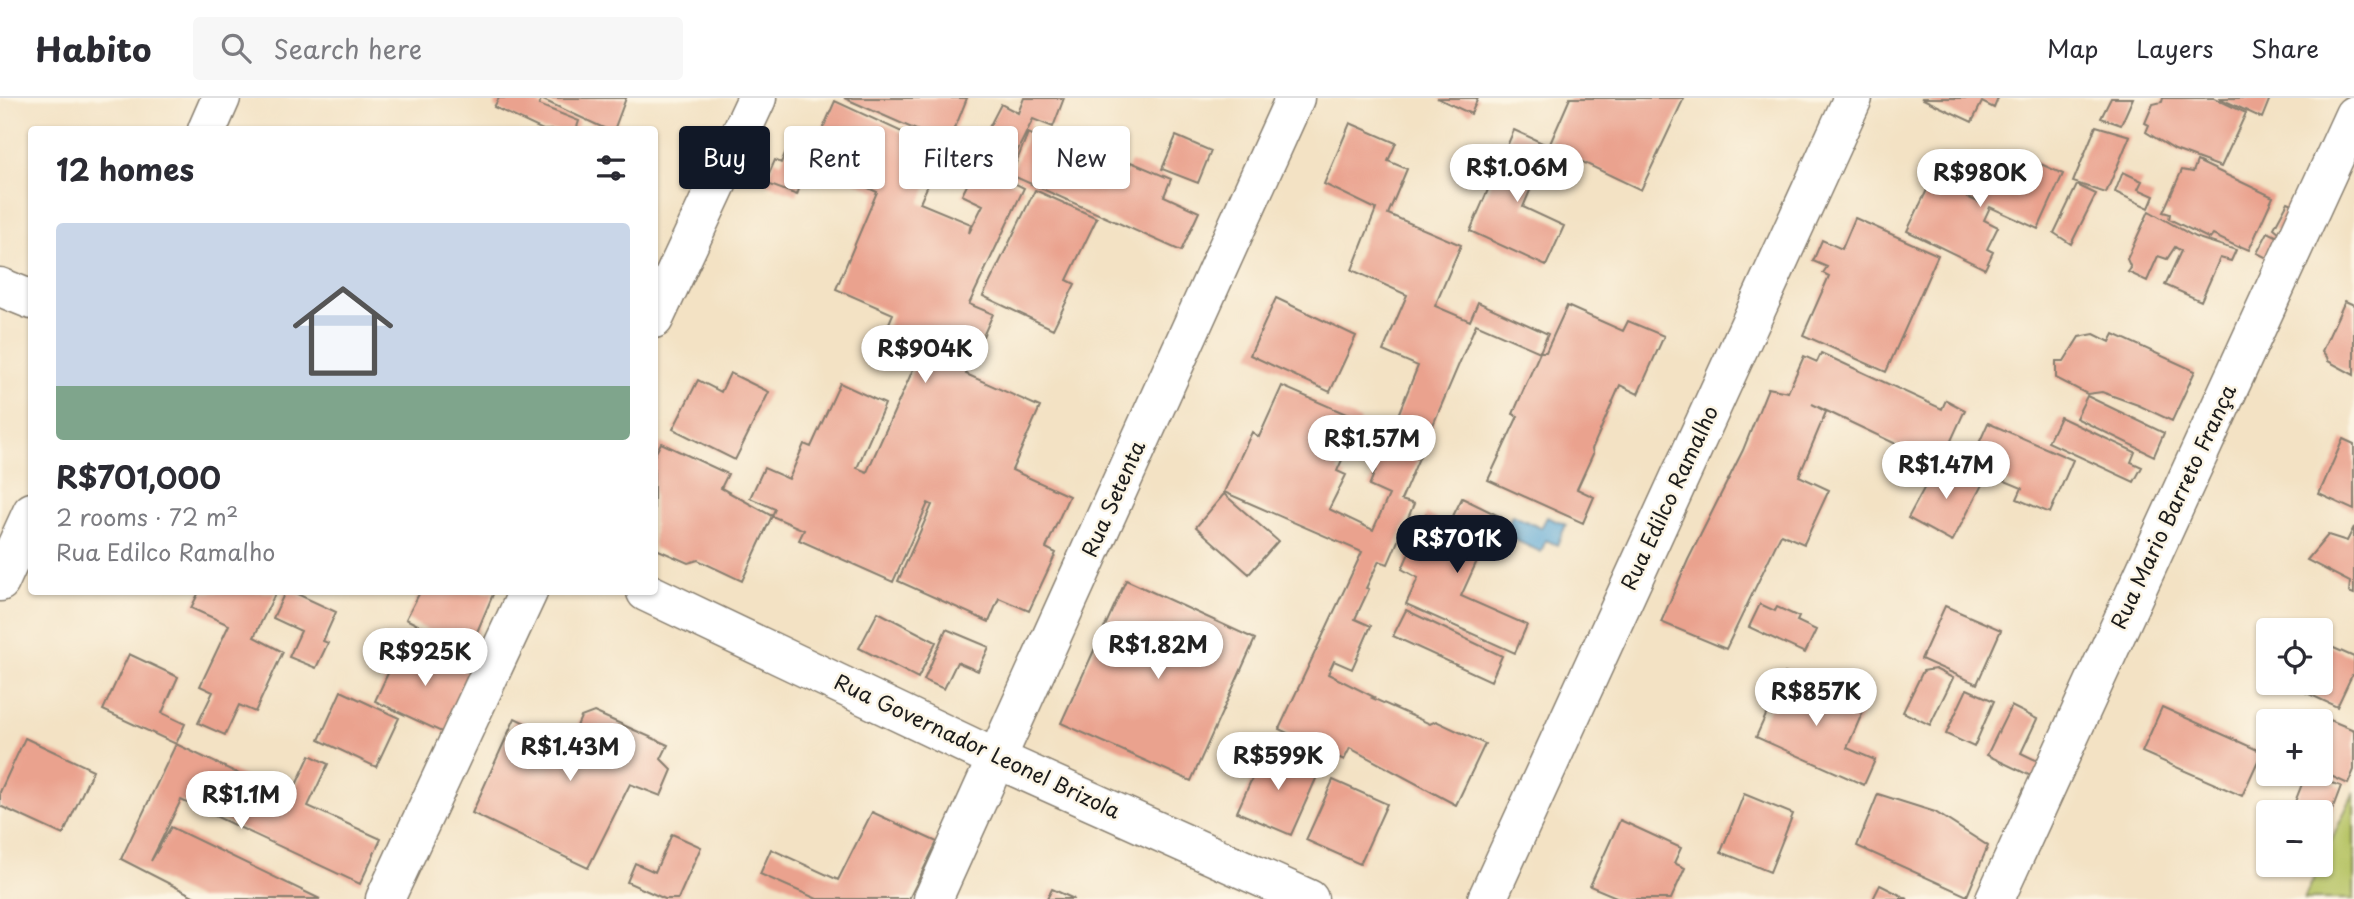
<!DOCTYPE html>
<html lang="en">
<head>
<meta charset="utf-8">
<style>
	body { margin:0; font-family:"Playpen Sans",sans-serif; background:#f7f7f7; color:#2b2b33; height:100vh; display:flex; flex-direction:column; font-size:26px; white-space:nowrap }
	* { box-sizing:border-box; margin:0 }
	p { font-size:23px; color:#7c7c81 }
	.icon { flex:none; width:38px; height:38px; fill:none; stroke:currentColor; stroke-width:2; stroke-linecap:round; stroke-linejoin:round }
	.map { position:relative; flex:1; overflow:hidden }
	.drawer { position:absolute; left:28px; top:28px; width:630px; height:469px; display:flex; flex-direction:column; background:#fff; border-radius:7px; box-shadow:0 2px 5px #0004 }
	.drawer>* { flex:none }
	.guide { position:absolute; left:679px; top:28px; width:665px; height:63px; display:flex; gap:14px }
	.fabs { position:absolute; left:2256px; top:520px; display:grid; gap:14px }
	.fabs a { display:grid; place-items:center; width:77px; height:77px; border-radius:7px; background:#fff; box-shadow:0 2px 5px #0004; font-size:35px }
	.price { position:absolute; translate:-50% -60px; padding:0 16px; border-radius:24px; background:#fff; color:#222; font-size:23px; line-height:46px; filter:drop-shadow(0 2px 4px #0008) }
	.price::after { content:''; position:absolute; left:50%; top:42px; width:21px; height:16px; margin-left:-10px; background:inherit; clip-path:polygon(0 0,100% 0,50% 100%) }
	.price.active { background:#111827; color:#fff }
	ul { padding:0; list-style:none }
	li { display:grid; align-content:center; gap:14px; height:371px; padding:0 28px }
	li span { display:grid; place-items:center; height:217px; border-radius:7px; color:#555 }
	li>.icon { margin-inline-start:auto }
	span .icon { width:126px; height:126px; fill:#fffc; stroke-width:1 }
	li b { font-size:30px }
	h2 { display:flex; justify-content:space-between; align-items:center; height:84px; padding:0 28px; font-size:30px }
	.tag { padding:0 24px; border-radius:7px; background:#fff; box-shadow:0 2px 5px #0004; font-size:24px; line-height:63px }
	.tag.active { background:#111827; color:#fff }
	header { display:flex; align-items:center; gap:42px; box-sizing:border-box; height:98px; padding:0 35px; background:#fff; border-bottom:2px solid #e1e1e2 }
	header strong { font-size:33px }
	nav { display:flex; gap:38px; margin-inline-start:auto; font-size:24px }
	.search { width:490px; height:63px; background:#f7f7f7; display:flex; align-items:center; gap:18px; box-sizing:border-box; padding:0 24px; border-radius:7px; color:#7c7c81; font-size:26px }
	.map>svg:first-child { display:block }
	.green { fill:#b8c567; stroke:#6a7042; stroke-width:2 }
	.water { fill:#5da9d6; stroke:#3c6279; stroke-width:2 }
	.building { fill:#eaa28e }
	.lines { fill:none; stroke-linecap:round; stroke-linejoin:round }
	.minor-casing { stroke:#887f70; stroke-width:41 }
	.minor { stroke:#fff; stroke-width:38 }
	.labels { text-anchor:middle; stroke-width:5; stroke-linejoin:round; paint-order:stroke }
	.street-label { font-size:21px; fill:#1c1c1c; stroke:#fcf5e5 }
</style>
</head>
<body>
<header>
<strong>Habito</strong>
<div class="search"><svg class="icon" aria-label="search" viewBox="0 0 24 24"><circle cx="10" cy="10" r="6"/><path d="M15 15l6 6"/></svg>Search here</div>
<nav><a>Map</a><a>Layers</a><a>Share</a></nav>
</header>
<div class="map">
<svg width="2354" height="801" viewBox="0 0 2354 801">
	<rect width="100%" height="100%" fill="#fcf5e5"/>
	<filter id="ink" filterUnits="userSpaceOnUse"><feTurbulence type="fractalNoise" baseFrequency=".0143" numOctaves="2"/><feDisplacementMap in="SourceGraphic" scale="14" xChannelSelector="R" yChannelSelector="G"/><feConvolveMatrix kernelMatrix="1 2 1 2 8 2 1 2 1" color-interpolation-filters="sRGB"/></filter>
	<filter id="wash" filterUnits="userSpaceOnUse"><feTurbulence type="fractalNoise" baseFrequency=".00686" numOctaves="4" result="noise"/><feDisplacementMap in="SourceGraphic" scale="28" xChannelSelector="R" yChannelSelector="G"/><feGaussianBlur stdDeviation="1.57" result="paint"/><feColorMatrix in="noise" values="0 0 0 0 0 0 0 0 0 0 0 0 0 0 0 0 0 1.4 0 .05"/><feComposite in="paint" operator="in"/></filter>
	<g filter="url(#wash)">
		<rect width="100%" height="100%" fill="#f3e2c4"/>
		<path class="green" d="M2354 694V801H2304Z"/>
		<path class="water" d="M1512 417 1541 430 1547 419 1566 427 1557 447 1546 442 1541 454 1504 437Z"/>
		<g id="blocks">
			<path class="building" d="M499 0H626L614 32H608L541 1 539 7 579 23 576 32H543L494 9Z
				M844 0H967L951 40 939 42Z
				M1024 0H1064L1053 29 1033 21 1004 80 1024 90 969 206 993 216 966 276 1040 309 1012 372 1069 398 1046 450 1056 455 1029 513 999 500 989 524 898 483 932 407 928 405 893 484 799 442 804 432 772 418 775 411 750 400 764 370 789 381 804 346 811 349 840 285 885 306 857 370 867 374 920 256 883 239 893 216 836 191 877 94 809 62 797 97 765 85 775 62 781 65 786 53 809 62 835 3 943 53 920 105 971 126 969 135 983 107 962 97 992 38 986 35 1001 6 1018 15Z
				M1437 0H1478L1471 16Z
				M1570 0H1684L1641 92 1549 48Z
				M1921 0H1998L1994 10 1982 4 1972 24Z
				M2111 0H2133L2121 27 2101 20Z
				M2163 0H2214L2246 15 2221 69 2175 52 2146 34 2149 27 2145 25 2153 6 2162 4Z
				M2219 0H2270L2262 20Z
				M1350 25 1396 45 1388 63 1407 71 1388 116 1461 147 1435 208 1470 223 1478 204 1548 236 1540 254 1476 226 1401 402 1414 406 1388 466 1379 463 1366 490 1369 491 1355 521 1371 528 1352 571 1334 563 1328 576 1374 599 1372 600 1430 626 1436 623 1485 646 1456 707 1350 650 1344 662 1279 631 1362 454 1224 394 1252 334 1259 339 1282 288 1360 322 1337 373 1346 377 1329 411 1373 432 1389 397 1369 388 1418 268 1383 253 1407 197 1352 172 1376 111 1324 86Z
				M2096 28 2130 38 2106 95 2073 84Z
				M1514 32 1549 48 1523 109 1564 128 1546 168 1470 133Z
				M1028 35 1057 48 1062 43 1119 69 1116 73 1125 78 1131 64 1171 81 1164 98 1199 114 1181 153 1011 77Z
				M1176 38 1211 53 1198 85 1162 71Z
				M1944 57 1965 66 1952 92 1982 106 1997 76 2019 86 2030 61 2063 76 2038 131 1990 109 1984 122 1998 129 1987 151 1993 154 1985 171 1907 133Z
				M2197 63 2273 99 2249 152 2240 148V150L2213 137 2210 141 2169 121 2170 116 2163 114 2182 72 2193 74Z
				M2123 74 2142 83 2138 91 2154 98 2149 110 2115 94Z
				M2077 87 2096 96 2071 146 2054 135Z
				M1035 92 1097 120 1067 182 1075 186 1053 231 983 198Z
				M2288 104 2301 110 2271 162 2257 155 2268 134 2278 139 2280 135 2274 130Z
				M2149 113 2195 139 2236 152 2231 163 2220 160 2201 203 2165 187 2181 153 2175 149 2167 161 2158 158 2147 183 2128 174 2131 170 2127 161Z
				M1855 120 1938 157 1886 274 1803 237 1829 178 1823 175 1827 169 1813 163 1822 142 1842 151Z
				M1276 200 1356 238 1330 294 1250 257Z
				M2345 203 2354 207V277L2328 263 2327 259 2322 253Z
				M1567 208 1623 233 1628 223 1664 238 1638 296 1620 287 1592 351 1593 356 1577 391 1594 399 1583 425 1488 382 1518 318 1513 316 1540 254H1546Z
				M2094 236 2110 244 2114 236 2195 273 2172 323 2138 307 2102 294 2087 296 2056 280V263H2064L2079 239Z
				M1821 255 1942 311 1946 302 1965 312 1940 367 1812 306 1826 314 1799 378 1829 392 1804 446 1781 436 1726 551 1661 524 1688 462 1743 352 1768 290 1788 294 1804 258 1817 264Z
				M730 275 769 294 735 362 673 331 698 282 721 294Z
				M2087 298 2164 335 2154 358 2076 320Z
				M2060 319 2135 354 2131 364 2142 369 2134 384 2048 344Z
				M1988 325 2073 362 2050 415 2017 401 2022 390 1969 368Z
				M2343 341 2354 346V412L2319 396Z
				M661 345 728 376 721 390 772 418 742 483 698 462 688 465 654 450V358Z
				M1954 367 1984 383 1952 444 1908 420 1934 372Z
				M1224 396 1278 443 1249 476 1196 429Z
				M1462 400 1501 419 1486 443 1461 498 1527 527 1515 555 1406 506 1418 480 1402 471 1426 416 1449 426Z
				M2354 429V496L2349 494 2350 484 2307 462 2328 437 2347 443Z
				M1126 482 1255 541 1191 683 1061 625Z
				M199 494H276L254 539 283 554 255 614 239 607 225 637 198 625 213 594 200 588 229 527 191 510Z
				M285 494H293L336 514 323 543 328 545 316 570 289 559 301 533 273 520Z
				M420 494H494L469 553 406 521Z
				M1760 506 1775 513 1777 509 1799 519 1797 523 1816 532 1805 555 1749 529Z
				M1945 508 2001 532 1977 586 1921 561Z
				M1406 512 1502 558 1491 583 1393 538Z
				M878 514 936 544 918 580 859 550Z
				M946 531 989 549 978 573 957 564 944 591 924 582Z
				M403 543 475 577 448 637 375 603Z
				M2320 544 2354 559V578L2352 577 2337 609 2283 584H2320Z
				M129 556 178 579 162 615 185 626 176 646 103 612Z
				M1935 571 1953 580 1930 627 1903 614 1923 573Z
				M1785 575 1864 611 1847 650 1875 662 1864 687 1756 639Z
				M1967 591 1994 603 1974 649 1946 636Z
				M341 593 399 620 376 669 319 642Z
				M2011 608 2037 621 2021 655 2042 665 2035 680 1987 657Z
				M2162 609 2262 654 2242 698 2142 654Z
				M594 614 668 647 661 661 672 672 661 698 630 686 588 770 472 715 515 620 569 646 581 619Z
				M2325 620 2354 632V672L2348 686 2320 673V631Z
				M25 640 93 672 63 737 0 708V694Z
				M176 646 290 700 310 657 328 666 308 708 381 741 360 786 181 702 151 763 171 729 320 801H199L121 761Z
				M1265 651 1319 674 1291 737 1237 714Z
				M2306 676 2341 688 2321 741 2320 714H2291Z
				M1333 682 1387 706 1360 766 1306 742Z
				M1744 696 1793 716 1770 774 1721 754Z
				M1878 696 1935 714 1988 748 1967 798 1857 748Z
				M872 714 937 744 909 801H817L760 776 771 751 838 782Z
				M1620 722 1681 750 1674 765 1685 770 1671 801H1621L1590 788Z
				M672 736 701 749 678 801H665L627 784 635 765 655 774Z
				M1880 787 1908 801H1873Z
				M1052 791 1074 801H1047Z"/>
		</g>
	</g>
	<g filter="url(#ink)">
		<use href="#blocks" fill-opacity="0" stroke="#887f70" stroke-width="2"/>
		<g class="lines">
			<defs>
				<path id="minor" d="M207 32 221 0
					M0 189 32 202
					M654 221 757 0
					M0 484 32 414
					M646 494 997 661 1309 801
					M385 801 528 494
					M933 801 1295 0
					M1487 801 1853 0
					M1995 801 2354 17"/>
			</defs>
			<use href="#minor" class="minor-casing"/>
			<use href="#minor" class="minor"/>
		</g>
	</g>
	<g class="labels">
		<g class="street-label">
			<text transform="translate(1670 400) rotate(-65)" y="7">Rua Edilco Ramalho</text>
			<text transform="translate(1114 401) rotate(-66)" y="7">Rua Setenta</text>
			<text transform="translate(2174 409) rotate(-65)" y="7">Rua Mario Barreto França</text>
			<text transform="translate(977 649) rotate(25)" y="7">Rua Governador Leonel Brizola</text>
		</g>
	</g>
</svg>
<div class="fabs">
<a><svg class="icon" aria-label="locate" viewBox="0 0 24 24"><circle cx="12" cy="12" r="6"/><path d="M12 2v4M12 18v4M2 12h4M18 12h4"/></svg></a>
<a>+</a>
<a>−</a>
</div>
<b class="price" style="left:1517px;top:106px">R$1.06M</b>
<b class="price" style="left:1980px;top:111px">R$980K</b>
<b class="price" style="left:925px;top:287px">R$904K</b>
<b class="price" style="left:1372px;top:377px">R$1.57M</b>
<b class="price" style="left:1946px;top:403px">R$1.47M</b>
<b class="price active" style="left:1457px;top:477px">R$701K</b>
<b class="price" style="left:1158px;top:583px">R$1.82M</b>
<b class="price" style="left:425px;top:590px">R$925K</b>
<b class="price" style="left:1816px;top:630px">R$857K</b>
<b class="price" style="left:570px;top:685px">R$1.43M</b>
<b class="price" style="left:1278px;top:694px">R$599K</b>
<b class="price" style="left:241px;top:733px">R$1.1M</b>
<div class="guide">
<a class="tag active">Buy</a>
<a class="tag">Rent</a>
<a class="tag">Filters</a>
<a class="tag">New</a>
</div>
<section class="drawer">
<h2>12 homes<svg class="icon" aria-label="filters" viewBox="0 0 24 24"><path d="M4 7h16M4 17h16"/><circle cx="9" cy="7" r="2"/><circle cx="15" cy="17" r="2"/></svg></h2>
<ul>
<li><span style="background:linear-gradient(#c9d6e8 75%,#7fa58c 0)"><svg class="icon" aria-label="home" viewBox="0 0 24 24"><path d="M3 11l9-7 9 7M6 9v11h12V9"/></svg></span><div><b>R$701,000</b><p>2 rooms · 72 m²</p><p>Rua Edilco Ramalho</p></div></li>
</ul>
</section>
</div>
</body>
</html>
